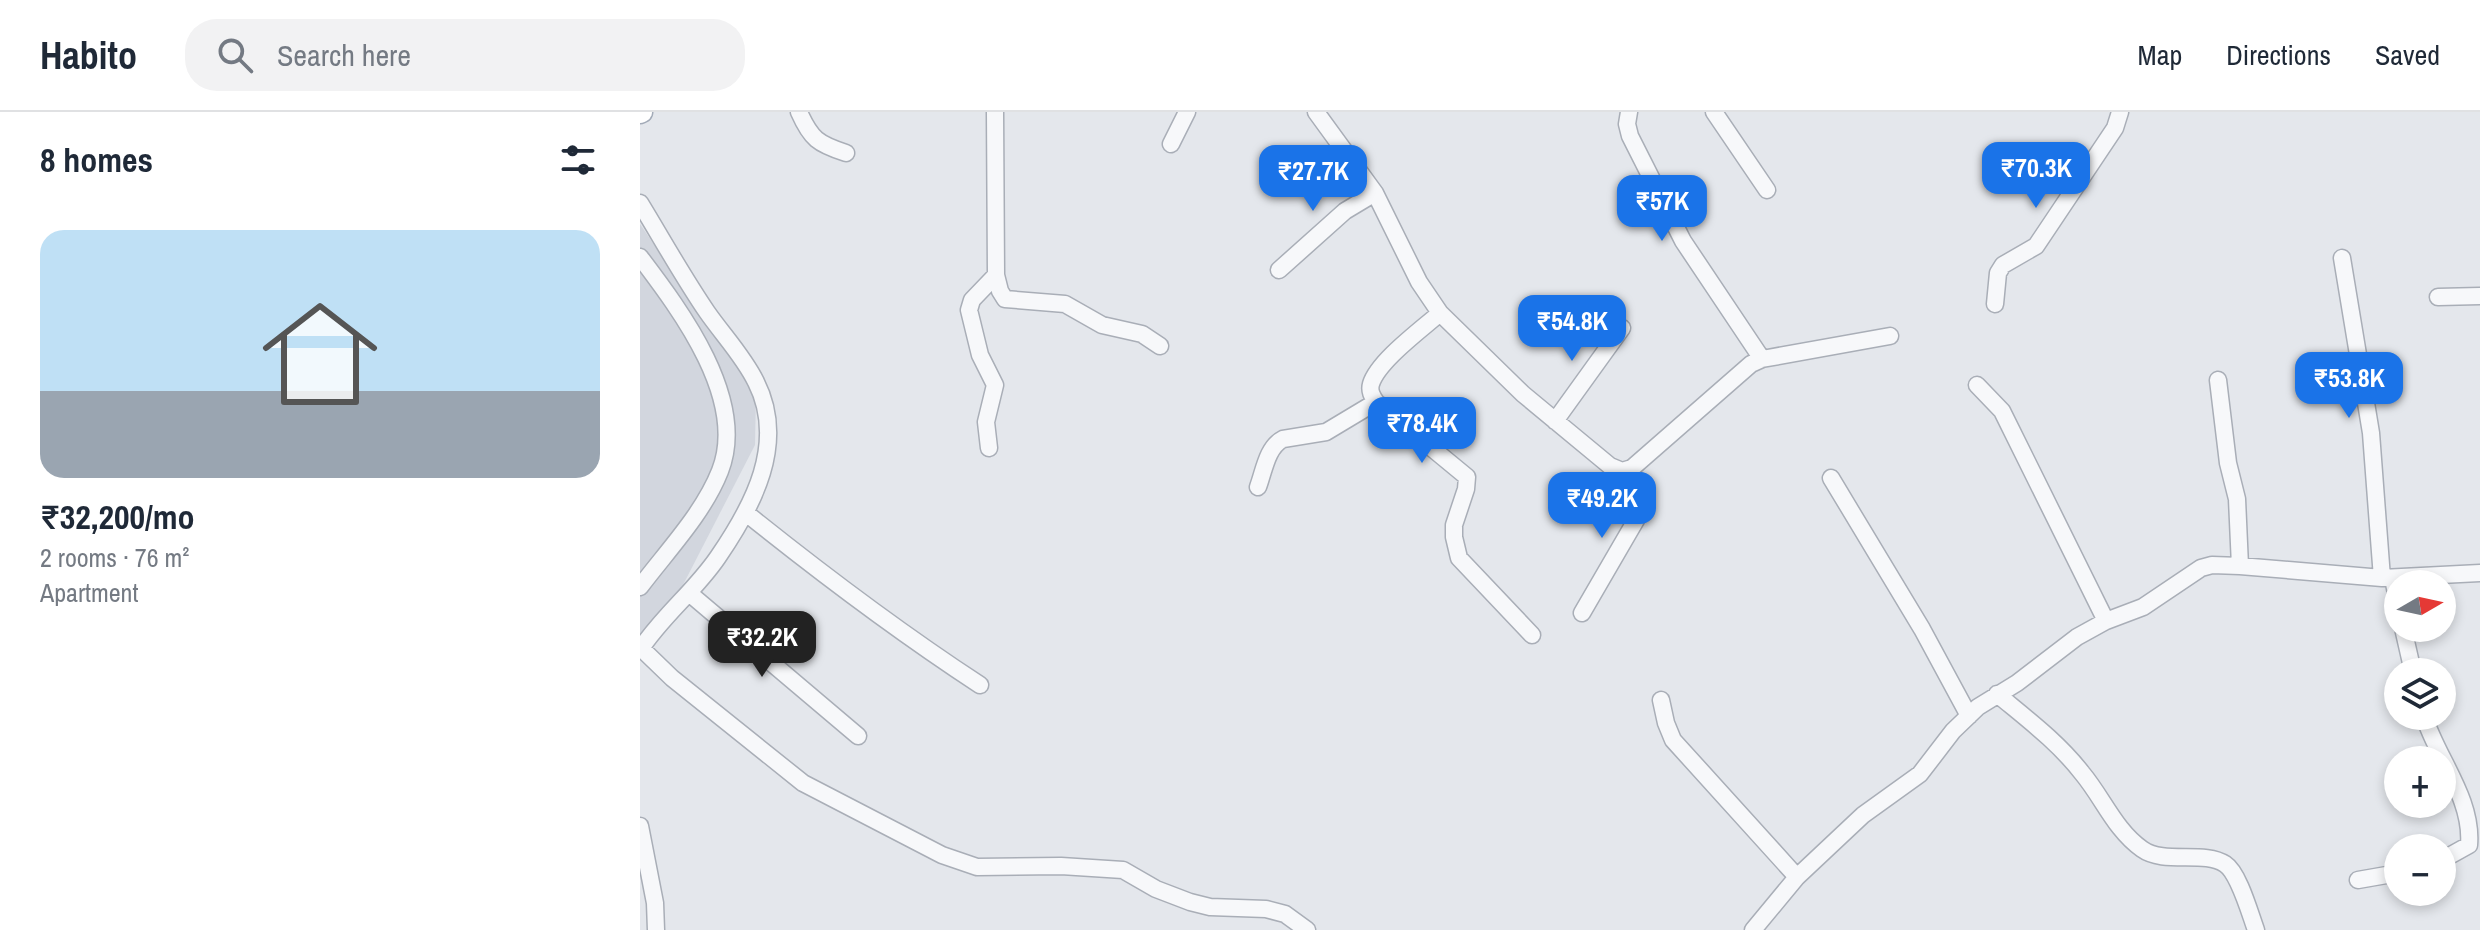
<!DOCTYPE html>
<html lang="en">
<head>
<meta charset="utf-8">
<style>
	body { margin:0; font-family:"Archivo Narrow",sans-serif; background:#f2f2f3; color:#1f2937; height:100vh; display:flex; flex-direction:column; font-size:30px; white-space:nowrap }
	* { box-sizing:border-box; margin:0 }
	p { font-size:26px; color:#747a83 }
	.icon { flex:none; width:44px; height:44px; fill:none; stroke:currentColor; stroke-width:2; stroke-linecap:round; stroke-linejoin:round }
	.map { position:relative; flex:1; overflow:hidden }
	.sheet { display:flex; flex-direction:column; background:#fff; width:640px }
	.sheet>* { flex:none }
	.needle { width:52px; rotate:81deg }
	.tools { position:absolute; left:1744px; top:458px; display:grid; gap:16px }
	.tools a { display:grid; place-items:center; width:72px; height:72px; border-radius:50%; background:#fff; box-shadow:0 4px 12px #0003; font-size:40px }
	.price { position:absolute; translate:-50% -68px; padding:0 18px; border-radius:16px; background:#1a73e8; color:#fff; font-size:26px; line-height:52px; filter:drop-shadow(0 2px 4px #0008) }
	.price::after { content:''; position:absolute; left:50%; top:48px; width:24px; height:18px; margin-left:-12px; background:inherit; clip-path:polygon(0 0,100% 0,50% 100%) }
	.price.selected { background:#222; color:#fff }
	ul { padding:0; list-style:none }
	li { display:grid; align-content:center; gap:16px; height:424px; padding:0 40px }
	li+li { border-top:2px solid #e0e1e3 }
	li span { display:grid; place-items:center; height:248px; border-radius:24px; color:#555 }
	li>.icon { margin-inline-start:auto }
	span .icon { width:144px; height:144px; fill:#fffc; stroke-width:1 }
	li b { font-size:34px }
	h2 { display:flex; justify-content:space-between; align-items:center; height:96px; padding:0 40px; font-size:34px }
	header { display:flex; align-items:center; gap:48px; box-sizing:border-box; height:112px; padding:0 40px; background:#fff; border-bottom:2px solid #e0e1e3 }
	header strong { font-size:38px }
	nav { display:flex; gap:44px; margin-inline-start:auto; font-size:28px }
	.search { width:560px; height:72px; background:#f2f2f3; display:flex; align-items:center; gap:20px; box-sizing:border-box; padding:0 28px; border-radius:32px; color:#747a83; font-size:30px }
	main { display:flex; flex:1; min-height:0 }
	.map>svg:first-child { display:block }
	.built { fill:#d2d6de }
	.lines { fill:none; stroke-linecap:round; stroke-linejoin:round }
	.minor-casing { stroke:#a9aeb7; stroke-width:19 }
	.major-casing { stroke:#a3abb8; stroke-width:23 }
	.minor { stroke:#f7f8fa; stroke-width:16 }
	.major { stroke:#fff; stroke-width:20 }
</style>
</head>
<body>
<header>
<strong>Habito</strong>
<div class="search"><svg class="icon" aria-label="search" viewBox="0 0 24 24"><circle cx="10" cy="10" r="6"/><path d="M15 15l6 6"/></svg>Search here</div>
<nav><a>Map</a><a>Directions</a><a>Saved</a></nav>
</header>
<main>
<section class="sheet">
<h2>8 homes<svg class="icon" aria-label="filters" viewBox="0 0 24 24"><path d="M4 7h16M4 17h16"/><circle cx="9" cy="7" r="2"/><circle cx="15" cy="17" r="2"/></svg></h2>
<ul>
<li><span style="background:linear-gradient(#bfe0f5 65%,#9aa5b1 0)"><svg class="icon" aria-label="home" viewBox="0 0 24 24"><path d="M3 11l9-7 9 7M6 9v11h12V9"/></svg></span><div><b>₹32,200/mo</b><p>2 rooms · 76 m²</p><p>Apartment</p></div></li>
</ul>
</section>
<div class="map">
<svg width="1840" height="818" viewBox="0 0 1840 818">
	<rect width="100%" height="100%" fill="#e4e7ec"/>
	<path class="built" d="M0 112 116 283 115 333 44 471 0 534Z"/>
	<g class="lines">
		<defs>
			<path id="minor" d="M159 0C171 27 178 32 206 41
				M355 0 356 163 360 179 365 187 425 192 462 213 502 222 520 234
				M676 0 735 81 779 170 800 201 883 282 970 354 982 359 992 356 1111 252 1122 247 1250 224
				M989 0 987 12 990 24 1043 129 1122 247
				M1074 0 1127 78
				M531 32 547 0
				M0 91C22 127 43 165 67 200 83 223 104 245 116 270 147 331 113 394 78 445 55 479 22 504 0 538
				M0 145C41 199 108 288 80 359 63 402 27 439 0 475
				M1702 146 1731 321 1742 466
				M639 158 705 99 735 81
				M1798 185 1840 184
				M1355 192 1358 161 1363 153 1396 134 1475 16 1480 0
				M800 201C782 217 738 249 731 272 729 279 732 284 736 290L827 365 826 377 814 413V425L819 446 892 523
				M1578 268 1588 351 1597 387 1600 454
				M1337 273 1362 299 1466 509
				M915 309 982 216
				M349 336 346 310 355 273 340 243 329 198 332 188 356 163
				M1191 366 1282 517 1329 604
				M618 375C624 359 627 335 643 327L686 320 736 290
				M106 401C182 462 259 520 340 573
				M1753 466 1758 492
				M49 481 218 624
				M942 501 996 408 998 394 992 356
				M1763 516 1773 560
				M1 536 32 566 163 671 302 743 337 755 421 754 483 758 516 777 550 790 570 795 626 797 645 802 667 818
				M1357 582C1387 607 1418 630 1442 661 1463 686 1475 718 1502 737 1524 753 1564 738 1585 752 1599 761 1610 802 1616 818
				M1021 588 1026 611 1033 628 1157 765
				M1784 604C1797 646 1833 687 1829 733L1802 748
				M0 714 15 791 16 818
				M1718 768 1758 761
				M1113 818 1157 765 1223 703 1280 662 1313 619 1338 595 1377 571 1437 525 1466 509 1503 495 1561 456 1572 453 1600 454 1742 466 1840 461"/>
			<path id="major" d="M0 1 2 0"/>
		</defs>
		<use href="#minor" class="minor-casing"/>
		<use href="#major" class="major-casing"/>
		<use href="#minor" class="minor"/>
		<use href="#major" class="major"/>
	</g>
</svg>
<div class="tools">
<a><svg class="needle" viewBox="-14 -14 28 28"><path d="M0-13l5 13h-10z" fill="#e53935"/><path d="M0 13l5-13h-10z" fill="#747a83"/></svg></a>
<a><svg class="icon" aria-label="layers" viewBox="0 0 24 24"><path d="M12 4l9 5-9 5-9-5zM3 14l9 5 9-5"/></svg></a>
<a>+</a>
<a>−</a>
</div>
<b class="price" style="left:1396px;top:98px">₹70.3K</b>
<b class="price" style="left:673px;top:101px">₹27.7K</b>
<b class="price" style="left:1022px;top:131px">₹57K</b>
<b class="price" style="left:932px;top:251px">₹54.8K</b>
<b class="price" style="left:1709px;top:308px">₹53.8K</b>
<b class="price" style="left:782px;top:353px">₹78.4K</b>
<b class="price" style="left:962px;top:428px">₹49.2K</b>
<b class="price selected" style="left:122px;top:567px">₹32.2K</b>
</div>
</main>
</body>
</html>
